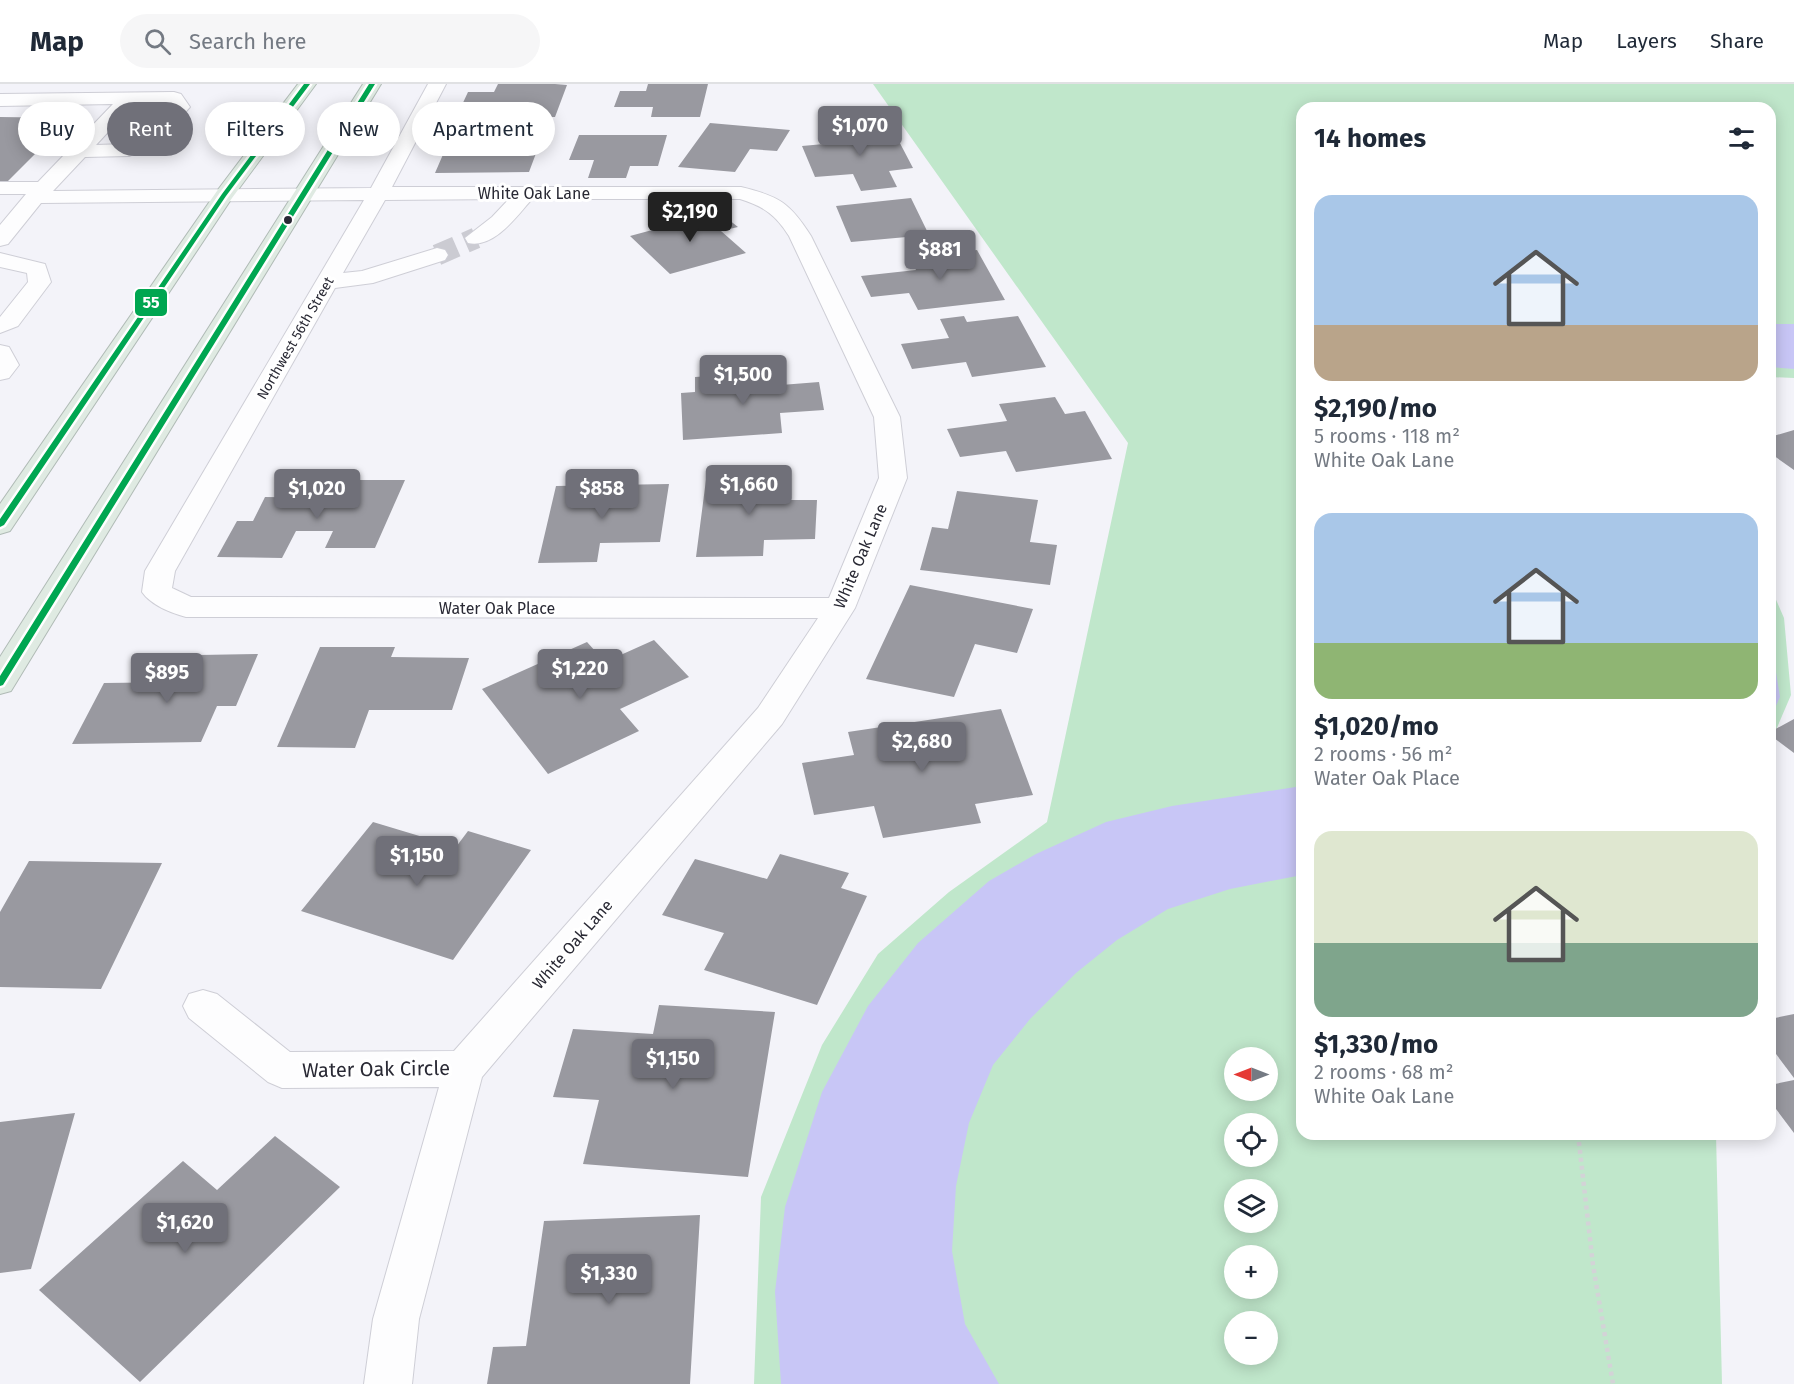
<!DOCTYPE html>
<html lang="en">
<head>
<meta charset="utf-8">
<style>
	body { margin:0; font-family:"Fira Sans",sans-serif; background:#f6f6f7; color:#1f2937; height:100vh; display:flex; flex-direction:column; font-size:22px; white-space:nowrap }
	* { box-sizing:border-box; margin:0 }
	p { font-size:20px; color:#747a83 }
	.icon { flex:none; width:33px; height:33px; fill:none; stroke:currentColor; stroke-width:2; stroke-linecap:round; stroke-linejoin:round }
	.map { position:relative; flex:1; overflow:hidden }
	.side { position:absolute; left:1296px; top:18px; width:480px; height:1038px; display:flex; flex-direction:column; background:#fff; border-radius:18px; box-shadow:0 3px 15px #0003 }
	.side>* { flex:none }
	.guide { position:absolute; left:18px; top:18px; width:570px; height:54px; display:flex; gap:12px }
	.needle { width:39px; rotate:270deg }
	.tools { position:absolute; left:1224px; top:963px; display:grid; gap:12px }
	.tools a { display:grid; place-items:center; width:54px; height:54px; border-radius:50%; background:#fff; box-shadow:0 3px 15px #0003; font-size:30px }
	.price { position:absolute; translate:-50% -51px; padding:0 14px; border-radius:6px; background:#707079; color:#fff; font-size:20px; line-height:39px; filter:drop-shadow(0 2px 3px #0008) }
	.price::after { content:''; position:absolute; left:50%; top:36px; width:18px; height:14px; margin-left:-9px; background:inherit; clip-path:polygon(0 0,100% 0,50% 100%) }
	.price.on { background:#222; color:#fff }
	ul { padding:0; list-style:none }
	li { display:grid; align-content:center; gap:12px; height:318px; padding:0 18px }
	li span { display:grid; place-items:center; height:186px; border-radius:18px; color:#555 }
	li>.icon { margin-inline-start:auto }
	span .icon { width:108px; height:108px; fill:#fffc; stroke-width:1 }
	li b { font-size:26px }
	h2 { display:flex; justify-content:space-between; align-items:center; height:72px; padding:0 18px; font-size:26px }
	.chip { padding:0 21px; border-radius:27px; background:#fff; box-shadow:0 3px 15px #0003; font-size:21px; line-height:54px }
	.chip.on { background:#707079; color:#fff }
	header { display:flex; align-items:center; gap:36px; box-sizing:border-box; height:84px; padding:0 30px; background:#fff; border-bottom:2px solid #e0e1e3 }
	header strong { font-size:28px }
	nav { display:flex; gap:33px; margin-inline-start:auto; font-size:21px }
	.search { width:420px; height:54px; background:#f6f6f7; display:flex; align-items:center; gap:15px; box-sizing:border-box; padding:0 21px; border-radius:33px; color:#747a83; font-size:22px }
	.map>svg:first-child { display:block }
	.green { fill:#c0e7cb; fill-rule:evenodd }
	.water { fill:#c8c6f6 }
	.building { fill:#9999a0 }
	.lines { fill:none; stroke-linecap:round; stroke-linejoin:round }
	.minor-tunnel { stroke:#cbcbd2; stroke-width:21; stroke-dasharray:21 10; stroke-linecap:butt }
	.minor-casing { stroke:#ceced6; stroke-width:2 }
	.highway-casing { stroke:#b0bbb6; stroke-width:2 }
	.path { stroke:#d3d3d7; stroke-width:4.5; stroke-dasharray:4 4; stroke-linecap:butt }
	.minor { fill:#fdfdfe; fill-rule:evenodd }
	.highway { fill:#dfeae2; fill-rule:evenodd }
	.bus-1-casing { stroke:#fff; stroke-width:5 }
	.bus-1 { fill:#00a651; fill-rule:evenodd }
	.bus-dot { fill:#292934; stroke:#fff; stroke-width:2 }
	.labels { text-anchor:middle; stroke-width:6; stroke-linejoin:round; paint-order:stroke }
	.far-street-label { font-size:14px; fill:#292934; stroke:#fff }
	.street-label { font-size:16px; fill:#292934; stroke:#fff }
	.near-street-label { font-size:20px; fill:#292934; stroke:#fff }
	.line-badge { stroke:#fff; stroke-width:2 }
	.badge-label { font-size:16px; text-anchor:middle; font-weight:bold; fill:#fff }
</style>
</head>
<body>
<header>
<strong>Map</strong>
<div class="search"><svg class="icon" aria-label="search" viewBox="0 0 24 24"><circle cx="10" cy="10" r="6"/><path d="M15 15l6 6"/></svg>Search here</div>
<nav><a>Map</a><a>Layers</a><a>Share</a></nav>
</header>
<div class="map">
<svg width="1794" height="1300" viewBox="0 0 1794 1300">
	<rect width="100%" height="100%" fill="#f3f3f9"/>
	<path class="green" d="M873 0H1794V294L1770 293V24H1302V1050H1716L1722 1300H754L761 1113 822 961 878 870 949 808 1047 738 1128 359ZM1234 974H1268V1006H1234ZM1234 1040H1268V1072H1234ZM1234 1106H1268V1138H1234ZM1234 1172H1268V1204H1234ZM1234 1238H1268V1270H1234Z
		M1770 502 1784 534 1791 611 1770 660Z"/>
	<path class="water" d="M1770 240H1794V285L1770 283Z
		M1770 551 1780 613 1770 635Z
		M1302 702V791L1230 805 1168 825 1117 856 1076 889 1030 935 993 981 969 1039 956 1102 952 1167 965 1240 999 1300H781L775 1208 785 1123 822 1008 868 922 918 859 989 797 1036 770 1106 738 1172 722Z"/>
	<path class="building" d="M498 0H555L567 1 555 33H482L487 23H461L468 8H494Z
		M648 0H708L700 33H651L653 23H614L620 7H646Z
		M0 33 71 34 2 103H0Z
		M710 39 790 46 777 67 750 65 735 88 678 83Z
		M892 44 913 84 889 87 897 103 861 107 853 90 815 93 802 62 824 60 820 50Z
		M579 51H667L658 82H630L626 94H588L594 76H569Z
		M451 52H495L490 65 538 64 529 88 435 89Z
		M911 114 929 151 851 158 836 122Z
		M719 128 738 143 721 147 746 169 670 190 630 152Z
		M977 166 1005 216 918 226 909 209 871 213 861 192 916 186 910 174Z
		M964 232 967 238 1018 232 1046 283 972 293 966 278 912 285 901 260 949 254 940 235Z
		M753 289 754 303 819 298 824 326 780 329 782 349 683 356 681 309 695 308V293Z
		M1055 313 1065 330 1085 327 1112 375 1016 388 1006 367 960 373 947 345 1007 337 999 320Z
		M1794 346V386L1770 369V353Z
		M707 388H769L767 416H817L815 455 764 456 763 472 696 473Z
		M351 396H405L375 464H325L333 447H296L282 474 217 473 237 437H253L265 413 342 414Z
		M669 400 660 458 600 459 597 478 538 479 556 402Z
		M957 407 1038 416 1030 458 1057 461 1050 501 920 486 932 443 948 445Z
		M910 501 1033 525 1017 569 975 560 954 613 866 595Z
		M654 556 689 593 620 625 639 647 548 690 482 605 587 558 605 578Z
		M320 563H395L391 573 469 574 452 626H369L355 664 277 663Z
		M258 570 236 622H217L201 658 72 660 104 599 186 598 199 571Z
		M1001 625 1033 711 975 720 981 739 883 754 874 722 814 731 802 679 854 671 848 648Z
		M1794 635V669L1770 651V648Z
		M373 738 456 763 468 747 531 766 453 876 301 827Z
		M780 770 849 789 841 804 867 812 817 921 704 886 724 849 662 831 695 775 767 795Z
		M29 777 162 779 101 905 0 903V828Z
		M659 921 775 928 748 1093 583 1080 599 1016 553 1013 573 945 653 950Z
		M1794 930V994L1770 962V935Z
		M1794 996V1049L1770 1017V1001Z
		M75 1029 31 1185 0 1189V1038Z
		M275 1052 340 1103 140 1298 39 1206 183 1077 217 1106Z
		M700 1131 690 1300H487L493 1263 526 1262 544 1137Z"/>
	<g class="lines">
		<path class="minor-tunnel" d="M437 171 476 154"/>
		<defs>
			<path id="minor" d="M428 0H446L392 103H741C779 112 790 119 811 152L900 333 907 394 855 524 782 640 482 993 419 1235 412 1300H364L373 1235 439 1003 282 1004 268 998 189 934 183 922 189 910 203 906 217 910 290 968 454 967 758 624 818 534 186 533C171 529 151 521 142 508L145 487 364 116 41 119 8 160 0 162V141L26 110H0V98H38L113 20 0 22V10L174 8 181 10 190 23 155 62 129 72 85 73 53 107 371 104ZM134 20H169L171 23 141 54 126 60 96 61ZM509 115 492 133 465 154 468 159C494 165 517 132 532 115H740C763 122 776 131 789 152L874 333 879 394 829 514 191 513 172 504 175 487 335 204 373 199 445 176 448 171 445 166 437 164 362 187 343 189 385 116Z
				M0 169 45 180 51 198 18 242 0 249V233L28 198 27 189 0 183Z
				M0 261 9 263 19 281 9 294 0 296Z"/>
			<path id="highway" d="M298 0H316L232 114 10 447 0 450V420L217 107Z
				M363 0H381L11 607 0 610V573Z"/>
		</defs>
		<use href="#minor" class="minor-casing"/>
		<use href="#highway" class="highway-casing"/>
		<path class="path" d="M1578 1050 1593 1181 1613 1300"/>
		<use href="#minor" class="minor"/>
		<use href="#highway" class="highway"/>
		<defs>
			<path id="bus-1" d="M304 0H310L226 112 4 441 0 443V435L222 110Z
				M369 0H375L3 601 0 602V592Z"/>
		</defs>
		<use href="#bus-1" class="bus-1-casing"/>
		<use href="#bus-1" class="bus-1"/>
	</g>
	<circle class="bus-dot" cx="288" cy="136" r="5"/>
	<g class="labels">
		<g class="far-street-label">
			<text transform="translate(295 254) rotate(-60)" y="5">Northwest 56th Street</text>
		</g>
		<g class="street-label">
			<text x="534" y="115">White Oak Lane</text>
			<text transform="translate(860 472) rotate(-67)" y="6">White Oak Lane</text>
			<text x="497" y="530">Water Oak Place</text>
			<text transform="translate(572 860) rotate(-49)" y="6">White Oak Lane</text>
		</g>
		<g class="near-street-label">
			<text transform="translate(376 985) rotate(-1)" y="7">Water Oak Circle</text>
		</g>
	</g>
	<rect class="line-badge" x="134" y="204" width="34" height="29" rx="6" fill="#00a651"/>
	<g class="badge-label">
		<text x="151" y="224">55</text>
	</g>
</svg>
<div class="tools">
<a><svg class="needle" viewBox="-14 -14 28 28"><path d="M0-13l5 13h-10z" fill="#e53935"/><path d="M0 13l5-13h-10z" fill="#747a83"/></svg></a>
<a><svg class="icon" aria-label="locate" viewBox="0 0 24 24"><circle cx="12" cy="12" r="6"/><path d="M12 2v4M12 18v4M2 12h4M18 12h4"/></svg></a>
<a><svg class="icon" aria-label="layers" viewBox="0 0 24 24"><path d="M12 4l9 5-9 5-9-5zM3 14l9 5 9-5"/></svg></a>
<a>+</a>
<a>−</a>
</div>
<b class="price" style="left:860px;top:73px">$1,070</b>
<b class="price on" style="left:690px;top:159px">$2,190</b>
<b class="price" style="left:940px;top:197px">$881</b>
<b class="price" style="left:743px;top:322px">$1,500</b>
<b class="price" style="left:749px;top:432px">$1,660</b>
<b class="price" style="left:317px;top:436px">$1,020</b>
<b class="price" style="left:602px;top:436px">$858</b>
<b class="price" style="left:580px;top:616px">$1,220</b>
<b class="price" style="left:167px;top:620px">$895</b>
<b class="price" style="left:922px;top:689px">$2,680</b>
<b class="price" style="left:417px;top:803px">$1,150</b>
<b class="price" style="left:673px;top:1006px">$1,150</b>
<b class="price" style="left:185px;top:1170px">$1,620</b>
<b class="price" style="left:609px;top:1221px">$1,330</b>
<div class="guide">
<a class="chip">Buy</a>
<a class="chip on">Rent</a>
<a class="chip">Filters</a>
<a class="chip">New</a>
<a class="chip">Apartment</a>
</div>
<section class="side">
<h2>14 homes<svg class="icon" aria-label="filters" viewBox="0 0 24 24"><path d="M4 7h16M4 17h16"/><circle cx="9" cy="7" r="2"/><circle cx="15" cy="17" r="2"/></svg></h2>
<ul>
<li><span style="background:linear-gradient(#a9c7e8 70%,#b9a48a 0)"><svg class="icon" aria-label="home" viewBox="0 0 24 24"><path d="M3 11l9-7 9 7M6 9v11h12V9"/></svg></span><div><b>$2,190/mo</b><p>5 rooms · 118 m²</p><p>White Oak Lane</p></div></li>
<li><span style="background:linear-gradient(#a9c7e8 70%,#8fb573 0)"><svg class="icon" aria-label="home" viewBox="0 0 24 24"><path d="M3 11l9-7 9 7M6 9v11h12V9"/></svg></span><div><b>$1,020/mo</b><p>2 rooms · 56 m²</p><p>Water Oak Place</p></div></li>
<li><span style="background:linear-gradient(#dfe7d0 60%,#7fa58c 0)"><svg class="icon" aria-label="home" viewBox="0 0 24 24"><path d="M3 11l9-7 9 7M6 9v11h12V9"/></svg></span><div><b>$1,330/mo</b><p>2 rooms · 68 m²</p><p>White Oak Lane</p></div></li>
</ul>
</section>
</div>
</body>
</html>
